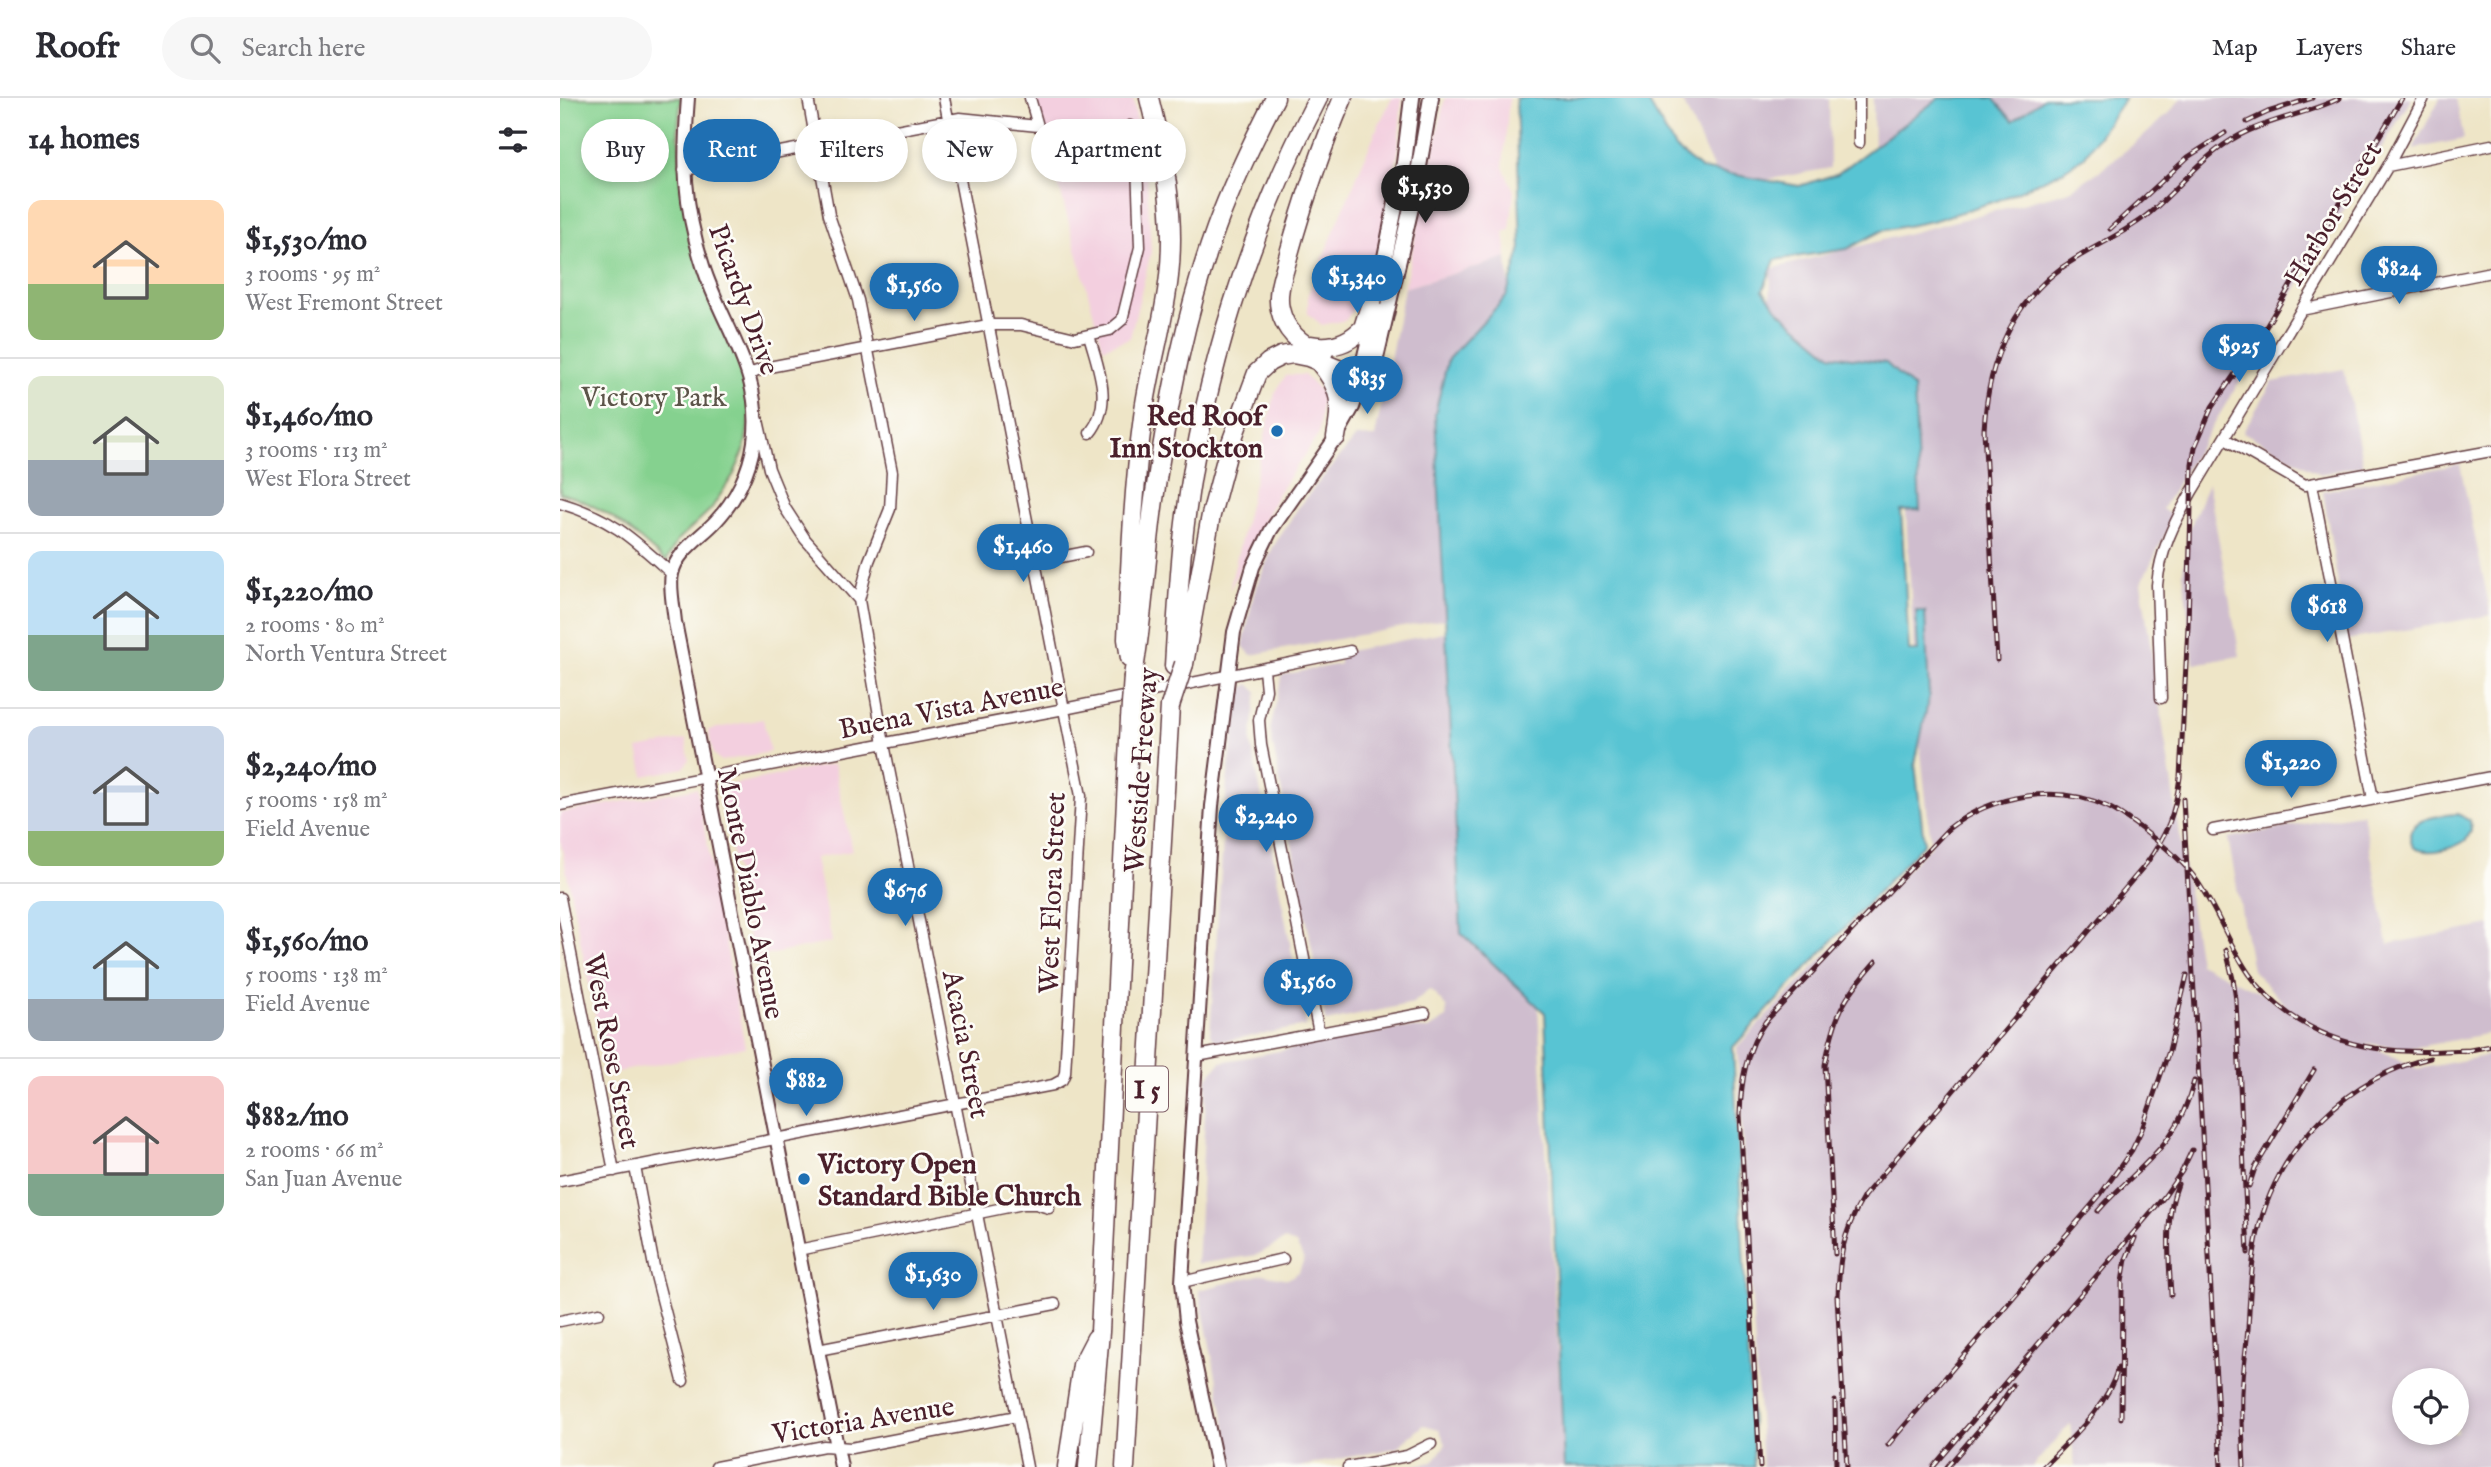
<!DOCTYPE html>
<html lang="en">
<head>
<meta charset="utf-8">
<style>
	body { margin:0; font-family:"IM FELL English",serif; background:#f7f7f7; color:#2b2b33; height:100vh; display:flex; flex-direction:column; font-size:26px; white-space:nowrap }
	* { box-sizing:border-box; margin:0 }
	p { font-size:23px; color:#7c7c81 }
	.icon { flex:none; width:38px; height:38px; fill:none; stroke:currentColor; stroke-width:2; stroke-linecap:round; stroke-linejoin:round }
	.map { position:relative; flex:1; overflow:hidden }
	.sheet { display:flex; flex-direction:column; background:#fff; width:560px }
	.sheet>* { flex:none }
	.hud { position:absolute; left:21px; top:21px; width:665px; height:63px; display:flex; gap:14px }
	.controls { position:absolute; left:1832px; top:1270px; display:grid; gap:14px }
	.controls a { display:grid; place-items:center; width:77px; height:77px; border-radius:50%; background:#fff; box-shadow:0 4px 10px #0003; font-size:35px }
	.price { position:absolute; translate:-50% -60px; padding:0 16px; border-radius:24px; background:#1f6fb2; color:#fff; font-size:23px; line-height:46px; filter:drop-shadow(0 2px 4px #0008) }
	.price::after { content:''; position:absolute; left:50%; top:42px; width:21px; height:16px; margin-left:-10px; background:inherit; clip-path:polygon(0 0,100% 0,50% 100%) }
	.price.active { background:#222; color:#fff }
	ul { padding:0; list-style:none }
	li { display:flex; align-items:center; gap:21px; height:175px; padding:0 28px }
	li+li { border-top:2px solid #e1e1e2 }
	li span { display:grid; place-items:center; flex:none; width:196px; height:140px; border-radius:14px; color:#555 }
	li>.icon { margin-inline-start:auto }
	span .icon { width:84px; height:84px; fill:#fffc; stroke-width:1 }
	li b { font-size:30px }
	h2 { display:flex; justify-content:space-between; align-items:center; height:84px; padding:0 28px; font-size:30px }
	.tag { padding:0 24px; border-radius:32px; background:#fff; box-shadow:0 4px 10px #0003; font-size:24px; line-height:63px }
	.tag.active { background:#1f6fb2; color:#fff }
	header { display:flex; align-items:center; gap:42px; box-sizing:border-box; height:98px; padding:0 35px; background:#fff; border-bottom:2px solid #e1e1e2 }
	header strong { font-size:33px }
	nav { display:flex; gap:38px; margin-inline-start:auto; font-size:24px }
	.search { width:490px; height:63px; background:#f7f7f7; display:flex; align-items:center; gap:18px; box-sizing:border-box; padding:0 24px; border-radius:38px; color:#7c7c81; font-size:26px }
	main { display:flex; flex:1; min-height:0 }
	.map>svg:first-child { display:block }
	.built { fill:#f3cfdf }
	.industrial { fill:#cfbdce; fill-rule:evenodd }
	.green { fill:#85d18f; stroke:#68785d; stroke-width:2 }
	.water { fill:#58c4d3; stroke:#51727f; stroke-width:2 }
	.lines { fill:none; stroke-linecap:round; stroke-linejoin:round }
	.minor-casing { stroke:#633d42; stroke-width:13 }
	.tertiary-casing { stroke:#633d42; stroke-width:16 }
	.secondary-casing { stroke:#633d42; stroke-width:18 }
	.motorway-casing { stroke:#633d42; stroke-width:21 }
	.minor { stroke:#fff; stroke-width:10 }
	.tertiary { stroke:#fff; stroke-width:12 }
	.secondary { stroke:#fff; stroke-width:14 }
	.motorway { stroke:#fff; stroke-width:18 }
	.rail-casing { stroke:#4a1f2b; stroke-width:5 }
	.rail { stroke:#fdfcf7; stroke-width:2.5; stroke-dasharray:8; stroke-linecap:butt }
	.motorway-bridge-casing { stroke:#633d42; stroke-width:21; stroke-linecap:butt }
	.motorway-bridge { stroke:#fff; stroke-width:18 }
	.poi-dot { fill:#1f6fb2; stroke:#fdfcf7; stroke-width:2.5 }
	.labels { text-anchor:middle; stroke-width:5; stroke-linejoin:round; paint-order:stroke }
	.shield { fill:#fdfcf7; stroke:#806168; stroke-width:2 }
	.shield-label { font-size:26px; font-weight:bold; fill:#4a1f2b }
	.street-label { font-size:28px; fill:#4a1f2b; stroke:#fdfcf7 }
	.park-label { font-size:28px; fill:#5c5449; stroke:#fdfcf7 }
	.poi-label { font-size:28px; font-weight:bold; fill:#4a1f2b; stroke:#fdfcf7; text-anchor:end }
</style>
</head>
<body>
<header>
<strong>Roofr</strong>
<div class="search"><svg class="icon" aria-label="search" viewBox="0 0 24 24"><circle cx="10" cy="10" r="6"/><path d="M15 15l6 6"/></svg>Search here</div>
<nav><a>Map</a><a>Layers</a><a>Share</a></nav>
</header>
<main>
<section class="sheet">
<h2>14 homes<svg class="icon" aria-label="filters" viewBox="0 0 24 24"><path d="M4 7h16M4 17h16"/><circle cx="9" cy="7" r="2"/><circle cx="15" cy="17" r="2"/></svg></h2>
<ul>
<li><span style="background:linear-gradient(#ffd9b3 60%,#8fb573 0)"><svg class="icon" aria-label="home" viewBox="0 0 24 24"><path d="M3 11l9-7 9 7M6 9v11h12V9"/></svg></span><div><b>$1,530/mo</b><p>3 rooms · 95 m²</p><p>West Fremont Street</p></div></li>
<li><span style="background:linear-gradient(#dfe7d0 60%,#9aa5b1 0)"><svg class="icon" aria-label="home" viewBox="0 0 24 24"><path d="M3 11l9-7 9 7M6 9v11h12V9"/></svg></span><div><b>$1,460/mo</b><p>3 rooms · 113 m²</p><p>West Flora Street</p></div></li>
<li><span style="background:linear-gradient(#bfe0f5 60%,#7fa58c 0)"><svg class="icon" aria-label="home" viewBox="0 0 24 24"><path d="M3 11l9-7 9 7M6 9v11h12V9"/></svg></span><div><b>$1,220/mo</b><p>2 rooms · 80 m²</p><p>North Ventura Street</p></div></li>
<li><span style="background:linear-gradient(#c9d6e8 75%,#8fb573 0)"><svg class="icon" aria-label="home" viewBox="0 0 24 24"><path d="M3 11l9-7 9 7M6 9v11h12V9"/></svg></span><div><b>$2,240/mo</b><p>5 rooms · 158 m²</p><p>Field Avenue</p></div></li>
<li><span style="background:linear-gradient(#bfe0f5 70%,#9aa5b1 0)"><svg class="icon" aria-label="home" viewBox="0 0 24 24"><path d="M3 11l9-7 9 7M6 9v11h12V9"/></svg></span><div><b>$1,560/mo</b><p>5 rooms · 138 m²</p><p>Field Avenue</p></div></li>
<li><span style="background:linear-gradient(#f6c9c9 70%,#7fa58c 0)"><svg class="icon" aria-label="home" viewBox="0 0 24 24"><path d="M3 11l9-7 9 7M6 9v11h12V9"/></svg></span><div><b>$882/mo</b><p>2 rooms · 66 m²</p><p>San Juan Avenue</p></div></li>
</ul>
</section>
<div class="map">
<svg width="1931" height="1369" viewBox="0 0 1931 1369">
	<rect width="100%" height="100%" fill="#fdfcf7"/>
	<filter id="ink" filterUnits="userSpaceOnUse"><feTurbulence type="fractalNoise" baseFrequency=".0143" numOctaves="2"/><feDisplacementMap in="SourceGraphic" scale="14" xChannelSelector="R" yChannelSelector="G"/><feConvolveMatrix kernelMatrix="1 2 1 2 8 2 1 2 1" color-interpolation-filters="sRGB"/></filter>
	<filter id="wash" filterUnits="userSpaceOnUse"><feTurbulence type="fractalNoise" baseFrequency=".00686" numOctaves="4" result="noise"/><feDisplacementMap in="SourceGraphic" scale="28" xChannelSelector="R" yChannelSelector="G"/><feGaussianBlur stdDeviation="1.57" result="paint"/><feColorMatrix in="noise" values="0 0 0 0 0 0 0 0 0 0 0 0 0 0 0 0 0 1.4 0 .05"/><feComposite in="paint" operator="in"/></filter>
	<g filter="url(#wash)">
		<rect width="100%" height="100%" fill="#eee5c7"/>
		<path class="built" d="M475 0H573L587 81 591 154 570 240 543 250Z
			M832 0H842L838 55 811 186 786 222 762 227 748 216V196L817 30Z
			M885 0H949L943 69 954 93 950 132 944 134 947 160 844 190Z
			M726 277H744L762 295 759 336 718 395 669 493 715 295Z
			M203 621 210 654 161 663 153 656 148 632Z
			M126 641 129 661 124 670 84 678 78 651Z
			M274 666 292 753 255 760 272 844 193 860 159 689Z
			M137 690 185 949 47 976 0 742V715Z"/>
		<path class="industrial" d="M1121 0H1269L1270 70 1162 90Z
			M1313 0H1484L1435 37 1314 65Z
			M1621 0H1852L1602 411 1614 419 1581 485 1639 865 1727 908 1692 872 1668 740 1803 715 1828 846 1931 827V935L1847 951 1805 945 1858 971 1931 957V1369H1515L1510 1326 1472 1369H1202L1177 949 1371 747 1359 636 1341 329 1210 208 1211 171 1507 94 1541 72 1584 38 1610 14ZM1844 1283H1897V1335H1844Z
			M1880 0H1896L1904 41 1853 51Z
			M947 160 961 333 977 892 1004 1369H846L873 1364 886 1346 879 1331 864 1327 836 1350 738 1369H674L639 1192 703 1176 728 1181 739 1174 744 1161 736 1146 724 1142 697 1157 637 1166 647 980 661 964 841 930 869 931 886 920 887 910 870 891 853 905 766 924 710 632 722 577 780 566 779 555 899 531 897 519 691 557 683 548 694 495 713 449 740 407 796 339H815L844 190Z
			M1784 271 1803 367 1760 376 1683 334 1712 284Z
			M1900 366 1931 517 1787 542 1763 393Z
			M1648 385 1680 558 1634 566 1623 474 1628 435Z
			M689 586 697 594 691 644 746 928 657 944 650 936 667 684 680 593Z"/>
		<path class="green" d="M0 0H121L118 30 121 92 176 242 190 300 188 330 184 353 174 376 151 411 117 443 106 464C71 433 46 408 0 395Z"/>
		<path class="water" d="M956 0H1086L1115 50 1141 71 1239 88 1277 76 1379 0H1433L1453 23 1484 0H1565L1524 59 1501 74 1439 102 1372 123 1321 133 1287 151 1215 162 1203 192 1220 214 1271 257 1326 265 1354 291 1360 412 1341 413 1349 553H1358L1356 513H1365L1369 599 1355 666 1364 745 1173 949 1194 1369H1004L985 915 901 835 875 316 888 261 946 199 961 150Z
			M1897 716 1910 722 1911 733 1906 742C1895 750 1871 757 1857 751 1853 750 1852 747 1851 743 1844 720 1882 717 1897 716Z"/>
	</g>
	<g filter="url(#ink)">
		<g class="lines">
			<defs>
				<path id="minor" d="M248 0 269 117 298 202 332 374 330 411 309 463 299 502
					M1299 0V45
					M1828 68 1931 47
					M124 72 400 20 478 28 470 0
					M1741 212 1931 174
					M529 237C538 270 554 305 530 335
					M189 276 209 269 428 227H461L515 240 550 232 562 222 580 149 577 66 570 28
					M198 322 209 371 225 410 245 441 299 502 324 646 467 1369
					M1665 341 1745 387 1931 353
					M1752 386 1813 701
					M0 405C53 421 72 440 112 476
					M475 464 526 454
					M704 572 706 592 699 622 701 647 759 935
					M1601 600 1597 487C1600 453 1614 425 1631 395L1828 68 1864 0
					M0 707 504 611 790 553
					M1653 732 1931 679
					M0 800 54 1073
					M637 958 865 915
					M75 1069 95 1174 123 1283
					M0 1083 493 987 502 982 505 975 521 698 384 0
					M238 1152 463 1106H476L489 1110
					M622 1184 723 1161
					M0 1223 39 1215
					M258 1252 495 1206
					M156 1369 264 1348 291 1350 457 1318
					M788 1369 847 1358 871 1346"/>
				<path id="tertiary" d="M128 0C123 64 123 105 143 168 162 229 204 275 194 344 190 373 176 402 155 424 141 439 116 454 112 476 109 488 114 511 115 524L281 1369
					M657 1369 626 1223 622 1184 652 708 674 534 693 469 711 432 776 339 793 309 803 281"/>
				<path id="secondary" d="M822 174 844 65 852 0
					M806 272 816 260 854 97 871 0
					M803 281 805 258 816 212"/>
				<path id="motorway" d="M751 247C771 251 789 245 803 230L824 164
					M763 256C743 248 725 234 720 211 716 194 724 175 728 159 743 105 761 51 783 0
					M759 264C782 291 782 306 776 339
					M570 560 567 541C570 467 573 393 583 319 589 271 604 226 609 178 616 114 604 61 589 0
					M624 566 651 417 669 350 697 275 709 264 721 258 733 256 748 259 803 281
					M614 568C617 520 619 472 625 425 643 278 690 131 758 0
					M573 578C584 515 586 451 596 388 609 302 626 213 656 130 672 86 693 43 715 0
					M507 1369 522 1267 536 1240
					M528 1369 540 1234 570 621
					M565 1369 610 608"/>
			</defs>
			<use href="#minor" class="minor-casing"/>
			<use href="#tertiary" class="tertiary-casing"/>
			<use href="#secondary" class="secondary-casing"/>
			<use href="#motorway" class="motorway-casing"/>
			<use href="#minor" class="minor"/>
			<use href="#tertiary" class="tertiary"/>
			<use href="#secondary" class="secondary"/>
			<use href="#motorway" class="motorway"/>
			<defs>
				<path id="rail" d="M1687 24 1708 14 1752 0
					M1550 131 1628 59 1665 35
					M1437 562 1424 332C1428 262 1453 198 1515 161 1540 145 1569 133 1592 113 1622 87 1644 56 1680 37 1712 20 1748 16 1780 0
					M1623 701 1661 1369
					M1666 852 1673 881 1676 902 1688 1155
					M1905 953 1931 948
					M1689 1088 1695 1070 1754 972
					M1538 1113C1581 1065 1617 1050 1634 983
					M1275 1156 1265 967C1275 917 1282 901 1316 863
					M1611 1197C1609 1159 1604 1122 1618 1086
					M1277 1198 1287 1369
					M1278 1207C1278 1164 1282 1135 1304 1098L1586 766C1607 736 1615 716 1620 679L1628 529 1632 367 1635 349 1652 309 1697 244 1842 0
					M1275 1303 1276 1369
					M1561 1320 1562 1184 1566 1161 1575 1140
					M1328 1347 1540 1097 1572 1052 1582 1031 1609 953 1627 877
					M1200 1369 1180 1017C1181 983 1186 950 1206 923L1388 731C1431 697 1497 685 1548 709 1564 717 1578 728 1592 739 1608 751 1625 765 1637 783 1671 833 1675 877 1729 916 1788 957 1844 955 1912 952
					M1373 1369 1604 1099 1622 1073 1632 1052
					M1387 1369 1437 1311 1453 1287
					M1483 1369C1511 1340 1547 1310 1558 1270
					M1684 1369C1683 1344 1681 1320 1682 1295 1683 1274 1686 1252 1688 1231 1690 1196 1691 1160 1700 1126 1721 1046 1790 978 1870 960"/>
			</defs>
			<use href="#rail" class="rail-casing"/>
			<use href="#rail" class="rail"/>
			<defs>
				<path id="motorway-bridge" d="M610 608 624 566
					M570 621 573 578"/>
			</defs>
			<use href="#motorway-bridge" class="motorway-bridge-casing"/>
			<use href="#motorway-bridge" class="motorway-bridge"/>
		</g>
	</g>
	<g class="poi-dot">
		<circle cx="717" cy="333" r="7"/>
		<circle cx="244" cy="1081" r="7"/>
	</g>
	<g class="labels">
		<rect class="shield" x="566" y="968.5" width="42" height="45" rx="5"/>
		<g class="shield-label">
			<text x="587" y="1000">I 5</text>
		</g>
		<g class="street-label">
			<text transform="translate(1772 115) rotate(-59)" y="10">Harbor Street</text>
			<text transform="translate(185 201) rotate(70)" y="10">Picardy Drive</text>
			<text transform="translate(391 609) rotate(-11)" y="10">Buena Vista Avenue</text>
			<text transform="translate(580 672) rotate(-86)" y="10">Westside Freeway</text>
			<text transform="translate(192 795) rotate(79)" y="10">Monte Diablo Avenue</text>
			<text transform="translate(491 795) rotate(-88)" y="10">West Flora Street</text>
			<text transform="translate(407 946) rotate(79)" y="10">Acacia Street</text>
			<text transform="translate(53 953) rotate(79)" y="10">West Rose Street</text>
			<text transform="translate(303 1321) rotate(-9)" y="10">Victoria Avenue</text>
		</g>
		<g class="park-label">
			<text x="94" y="308">Victory Park</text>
		</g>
		<g class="poi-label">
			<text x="703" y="327">Red Roof<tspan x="703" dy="32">Inn Stockton</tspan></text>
			<text x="258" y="1075" text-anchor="start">Victory Open<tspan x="258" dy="32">Standard Bible Church</tspan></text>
		</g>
	</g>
</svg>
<div class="controls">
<a><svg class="icon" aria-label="locate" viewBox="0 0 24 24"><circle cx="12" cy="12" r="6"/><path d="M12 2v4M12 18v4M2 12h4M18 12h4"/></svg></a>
</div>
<b class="price active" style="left:865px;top:127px">$1,530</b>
<b class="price" style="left:1839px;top:208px">$824</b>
<b class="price" style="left:797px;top:217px">$1,340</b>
<b class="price" style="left:354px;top:225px">$1,560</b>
<b class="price" style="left:1679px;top:286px">$925</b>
<b class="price" style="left:807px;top:318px">$835</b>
<b class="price" style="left:463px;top:486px">$1,460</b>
<b class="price" style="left:1767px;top:546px">$618</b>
<b class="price" style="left:1731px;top:702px">$1,220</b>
<b class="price" style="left:706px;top:756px">$2,240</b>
<b class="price" style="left:345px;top:830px">$676</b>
<b class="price" style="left:748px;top:921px">$1,560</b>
<b class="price" style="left:246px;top:1020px">$882</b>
<b class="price" style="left:373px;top:1214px">$1,630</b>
<div class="hud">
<a class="tag">Buy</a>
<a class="tag active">Rent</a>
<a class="tag">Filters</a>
<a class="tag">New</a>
<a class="tag">Apartment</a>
</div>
</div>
</main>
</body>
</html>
